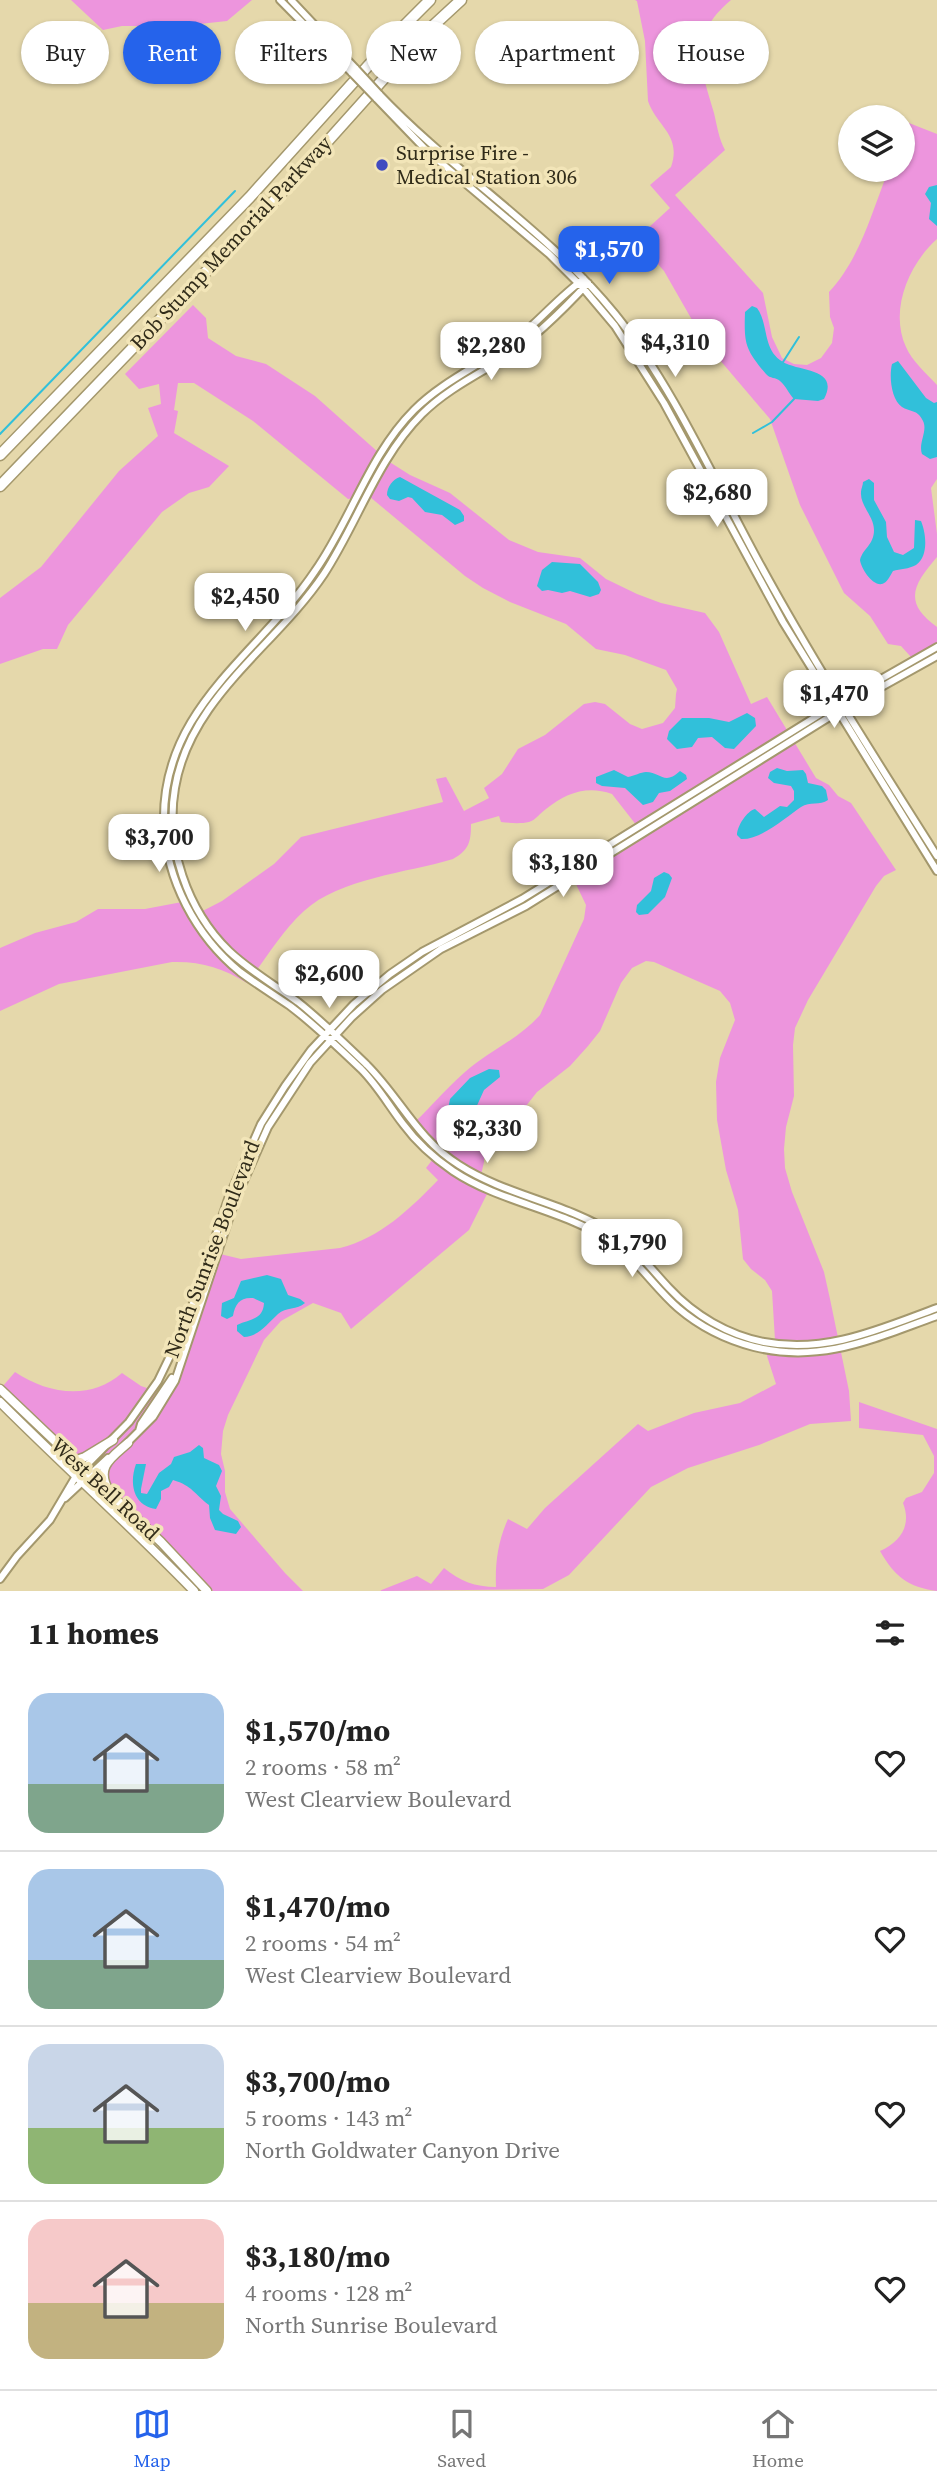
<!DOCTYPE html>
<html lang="en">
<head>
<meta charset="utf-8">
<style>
	body { margin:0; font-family:"Source Serif 4",serif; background:#f2f2f2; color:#222; height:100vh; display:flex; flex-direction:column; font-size:26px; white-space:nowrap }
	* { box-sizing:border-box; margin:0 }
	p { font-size:23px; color:#767676 }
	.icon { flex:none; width:38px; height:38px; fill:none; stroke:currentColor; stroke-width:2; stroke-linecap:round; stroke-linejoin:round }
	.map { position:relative; height:1591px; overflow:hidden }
	.details { display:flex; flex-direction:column; background:#fff; flex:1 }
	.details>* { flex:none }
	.top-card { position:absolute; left:21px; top:21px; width:896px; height:63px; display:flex; gap:14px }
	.fabs { position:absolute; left:838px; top:105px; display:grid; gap:14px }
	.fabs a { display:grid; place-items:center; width:77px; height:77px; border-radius:50%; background:#fff; box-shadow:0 2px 5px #0004; font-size:35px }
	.price { position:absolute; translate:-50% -60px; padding:0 16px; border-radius:14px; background:#fff; color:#222; font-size:23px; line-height:46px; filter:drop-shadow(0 2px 4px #0008) }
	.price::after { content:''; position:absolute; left:50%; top:42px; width:21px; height:16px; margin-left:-10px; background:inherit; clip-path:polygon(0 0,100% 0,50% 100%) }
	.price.active { background:#2563eb; color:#fff }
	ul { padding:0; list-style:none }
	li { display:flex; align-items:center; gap:21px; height:175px; padding:0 28px }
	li+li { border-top:2px solid #e0e0e0 }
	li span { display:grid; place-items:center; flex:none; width:196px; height:140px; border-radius:21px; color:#555 }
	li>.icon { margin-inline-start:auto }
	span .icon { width:84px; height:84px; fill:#fffc; stroke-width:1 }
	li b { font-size:30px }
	h2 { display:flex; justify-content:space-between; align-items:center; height:84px; padding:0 28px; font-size:30px }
	.tag { padding:0 24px; border-radius:32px; background:#fff; box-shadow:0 2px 5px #0004; font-size:24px; line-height:63px }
	.tag.active { background:#2563eb; color:#fff }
	.dock { display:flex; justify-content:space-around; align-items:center; height:98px; border-top:2px solid #e0e0e0; background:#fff; font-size:19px; color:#767676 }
	.dock a { display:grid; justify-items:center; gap:4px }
	.dock .active { color:#2563eb }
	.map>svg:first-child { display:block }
	.green { fill:#ed95dd }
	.water { fill:#31c0da }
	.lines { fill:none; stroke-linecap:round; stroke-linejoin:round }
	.stream { stroke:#31c0da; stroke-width:2 }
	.tertiary-casing { stroke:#a4986d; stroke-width:10 }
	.primary-casing { stroke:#a4986d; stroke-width:11 }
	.motorway-casing { stroke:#a4986d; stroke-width:13 }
	.tertiary { stroke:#fff; stroke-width:6 }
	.primary { stroke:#fff; stroke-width:8 }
	.motorway { stroke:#fff; stroke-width:10 }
	.tertiary-bridge-casing { stroke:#a4986d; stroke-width:10; stroke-linecap:butt }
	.tertiary-bridge { stroke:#fff; stroke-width:6 }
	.poi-dot { fill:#414bc0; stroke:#f2e5b8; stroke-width:2.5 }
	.labels { text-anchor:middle; stroke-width:7; stroke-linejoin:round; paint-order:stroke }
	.poi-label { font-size:21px; fill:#302b19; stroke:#f2e5b8; text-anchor:start }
	.street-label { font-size:21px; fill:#302b19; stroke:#f2e5b8 }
</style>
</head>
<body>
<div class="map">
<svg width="937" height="1591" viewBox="0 0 937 1591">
	<rect width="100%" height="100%" fill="#e5d8ab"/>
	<path class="green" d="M71 0H252L227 21 181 26H122L103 30Z
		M635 0H731C688 36 700 66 714 113 717 126 719 139 725 150L675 195 763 293 772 337 782 358 794 364 807 365 821 358 832 343 834 328 830 317 829 292C859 260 871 215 887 174L878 170H903V137L909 123 937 134V239C909 264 889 310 906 347 912 361 926 373 937 385V479L931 488 937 534V557C914 584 902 602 937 627V644L911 657 901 646 888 644 870 616 844 593 800 505 770 419 719 359 715 360 664 271 636 239 670 208 650 185 671 167C682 135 657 127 648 101L645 41 637 1Z
		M193 305 206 318 208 338 236 356 266 364 315 396 388 461 410 475 450 493 509 540 538 552 580 558 606 579 637 594 661 603 705 613 719 632 751 704 767 697 816 778 829 785 838 796 851 803 896 870 884 876 876 886 808 1000 795 1028 793 1045 794 1096 786 1127 784 1149 785 1168 792 1192 824 1272 830 1299 849 1391 851 1421 810 1424 759 1445 688 1468 651 1487 569 1575 543 1589 379 1591 417 1576 431 1584 444 1568C460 1581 475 1587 496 1587 495 1563 498 1541 508 1519L527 1529 545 1508 638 1424 648 1431 694 1413 740 1403 776 1384 767 1356V1339L775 1340 772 1291 765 1280 751 1269 743 1259 738 1210 726 1170 717 1120 716 1082 720 1058 735 1020 730 1003 720 991 654 962 646 961 632 968 621 983 600 1031 588 1046 570 1066 537 1092 526 1106 487 1132 484 1142V1162L481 1175 494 1180 469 1230 351 1329 341 1313 313 1303 281 1321 264 1340 228 1415 223 1431 221 1454 225 1471V1492L230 1509 285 1573 303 1591H213L171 1548 3 1386 15 1372C48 1394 90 1401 122 1373L141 1386 170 1396 184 1365 220 1254 241 1259 340 1248C380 1238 410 1209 438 1180L426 1168 433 1159 406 1130C427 1112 444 1090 465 1072 489 1051 519 1039 540 1015L584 919 586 905 574 880 644 835 612 794C587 785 566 793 546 809 540 813 536 820 529 822 520 824 510 823 501 822L499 816 471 824C471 842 469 850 453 859 407 873 340 878 304 911 281 932 266 959 247 983 223 968 200 961 172 962L59 984 0 1011V948L35 933 76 922 98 909H145L182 902 191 917 222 901 274 864 301 837 443 802 436 779 446 777 464 811 489 798 484 788 502 774 518 749 545 735 584 704 595 702 605 704 630 724 642 729 663 723 675 708 676 694 677 689 666 670 625 655 596 649 566 624 510 602 483 588 465 576 370 497 359 490 355 498 348 499 253 421 194 383H178L174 410 178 411 174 433 229 466 209 487 189 493 162 512 68 625 57 649H43L0 664V598L41 567 119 471 158 436 148 408 161 404 159 384 139 389 125 374Z
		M859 1402 937 1429V1591C908 1587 895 1577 880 1551 900 1542 912 1526 903 1503L906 1498 922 1492 934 1473V1456L923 1435 859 1428Z"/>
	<path class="water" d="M937 185V226L929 219 931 203 925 194 929 187Z
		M752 306 757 308C769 324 762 350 783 362 800 372 840 368 824 399L818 401 794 399C789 394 786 386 780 381 776 377 770 379 766 374 745 349 744 344 745 312Z
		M898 361 926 398 934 403 937 402V457L930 459 922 454C918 443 928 431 923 421 918 409 909 412 902 407 891 399 889 376 892 364Z
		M400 477 460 510 464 516V521L455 525 442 515 425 512 412 498 408 497 399 501 390 499 387 495C387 487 393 479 400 477Z
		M869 479 874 483V500L886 522 887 537 894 552 903 555 914 548 915 520 921 521C926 533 929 556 916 565 909 569 900 569 893 571 890 576 887 583 882 584 872 586 861 568 860 560 863 548 874 545 874 530 874 516 860 506 861 492 861 489 863 485 863 482Z
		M552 562 580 564 598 582 601 590 599 594 590 597 570 591 562 593 548 590 542 591 537 586 542 570Z
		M747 713 755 718 756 726 734 749 725 748 712 737 698 738 692 747 677 749 667 739 669 731 682 718H709L729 722Z
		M777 768 787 771 803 770 806 774 808 783 822 786 826 790 828 800C820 806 810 801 801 807 786 817 761 840 741 839L737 835C737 826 747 811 755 809L764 817 780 806 787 807 794 800V791L791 786 774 783 768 778 770 772Z
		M614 770 628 777C634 776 641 772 646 772 661 772 664 786 680 771L686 775 687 779 670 791 659 793 653 802 643 805 625 788 602 786 596 783V777Z
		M664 872 669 874 672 878 665 897 648 914 639 915 636 912 637 905 651 891 654 878Z
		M489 1069 499 1070 500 1077 484 1090 475 1110C465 1114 456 1125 447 1127L443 1122 447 1115 450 1099 470 1078Z
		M267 1275 281 1279 288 1295 300 1299 305 1303C297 1310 286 1307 278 1314 268 1323 258 1337 244 1337L237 1331V1325C250 1319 263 1320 264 1303L253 1298C240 1297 235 1304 233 1316L227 1319 221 1316 222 1303 234 1298 241 1281Z
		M199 1445 203 1448 204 1458 219 1465 222 1471 216 1486 221 1496 219 1510 223 1514 238 1521 241 1527 236 1534 215 1530 210 1518 209 1505C194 1494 193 1486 173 1480L169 1487 161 1491V1499L156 1509C133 1506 129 1483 136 1464H146L141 1489V1493L147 1494 159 1473 171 1464 174 1457 190 1452Z"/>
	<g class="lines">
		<path class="stream" d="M783 362 799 337
			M753 433 772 422 794 399
			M0 434 235 191"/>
		<defs>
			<path id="tertiary" d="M280 0 352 73
				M291 0 356 69
				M379 94C453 172 547 230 615 314 673 386 716 484 761 566 815 665 877 761 937 856
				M376 98 427 151 549 254 583 288 615 326 664 403 783 622 937 871
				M584 279C561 295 542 318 520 336 486 363 445 379 414 410 369 455 351 520 315 571 258 656 161 708 164 823 166 880 196 936 240 972 256 984 274 995 290 1006 315 1025 339 1048 361 1069 378 1086 389 1106 403 1124 417 1143 434 1158 453 1171 501 1203 562 1209 610 1241 637 1259 654 1287 678 1308 699 1326 727 1340 754 1347 822 1364 875 1338 937 1316
				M588 283C564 309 536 337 506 357 477 375 446 390 422 414 377 459 358 522 324 574 276 646 190 697 175 788 165 846 187 910 229 951 250 971 275 985 298 1002 322 1021 345 1044 367 1065 401 1099 416 1138 459 1165 507 1196 567 1203 614 1234 636 1248 652 1270 669 1288 694 1315 728 1335 764 1342 826 1354 880 1329 937 1308
				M139 1431 141 1424 172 1378
				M125 1445 153 1417 175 1381 235 1201 268 1127 310 1063 352 1017 382 990 441 949 526 906 844 708 937 656
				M65 1498 108 1458
				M0 1579 17 1556 50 1520 76 1476 129 1422 158 1381 187 1321 228 1199 261 1124 285 1086 311 1050 354 1004 390 974 422 952 522 899 830 708 937 647"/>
			<path id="primary" d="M0 1389 161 1542 207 1591
				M0 1402C64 1466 131 1526 194 1591
				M74 1461 85 1457 113 1440
				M109 1491C95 1467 111 1458 128 1443"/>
			<path id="motorway" d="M0 455 250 197 404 26 430 0
				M0 486 275 200 422 36 461 0"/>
		</defs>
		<use href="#tertiary" class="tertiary-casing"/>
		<use href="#primary" class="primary-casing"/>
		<use href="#motorway" class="motorway-casing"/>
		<use href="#tertiary" class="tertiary"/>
		<use href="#primary" class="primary"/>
		<use href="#motorway" class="motorway"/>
		<defs>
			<path id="tertiary-bridge" d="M356 69 379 94
				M352 73 376 98"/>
		</defs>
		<use href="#tertiary-bridge" class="tertiary-bridge-casing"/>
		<use href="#tertiary-bridge" class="tertiary-bridge"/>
	</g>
	<circle class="poi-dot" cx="382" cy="165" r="7"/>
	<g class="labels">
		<g class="poi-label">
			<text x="396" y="160">Surprise Fire -<tspan x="396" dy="24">Medical Station 306</tspan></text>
		</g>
		<g class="street-label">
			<text transform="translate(231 243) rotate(-47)" y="7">Bob Stump Memorial Parkway</text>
			<text transform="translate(212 1249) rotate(-69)" y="7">North Sunrise Boulevard</text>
			<text transform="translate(105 1489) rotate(43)" y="7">West Bell Road</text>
		</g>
	</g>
</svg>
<div class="fabs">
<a><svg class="icon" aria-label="layers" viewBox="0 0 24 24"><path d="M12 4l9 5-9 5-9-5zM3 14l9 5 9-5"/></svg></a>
</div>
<b class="price active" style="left:609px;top:286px">$1,570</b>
<b class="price" style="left:675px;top:379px">$4,310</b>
<b class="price" style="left:491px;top:382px">$2,280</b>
<b class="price" style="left:717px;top:529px">$2,680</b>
<b class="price" style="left:245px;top:633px">$2,450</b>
<b class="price" style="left:834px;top:730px">$1,470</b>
<b class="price" style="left:159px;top:874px">$3,700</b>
<b class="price" style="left:563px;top:899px">$3,180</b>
<b class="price" style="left:329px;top:1010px">$2,600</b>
<b class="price" style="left:487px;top:1165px">$2,330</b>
<b class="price" style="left:632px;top:1279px">$1,790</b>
<div class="top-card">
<a class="tag">Buy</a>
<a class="tag active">Rent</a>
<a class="tag">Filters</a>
<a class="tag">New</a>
<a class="tag">Apartment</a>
<a class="tag">House</a>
</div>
</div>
<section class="details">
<h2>11 homes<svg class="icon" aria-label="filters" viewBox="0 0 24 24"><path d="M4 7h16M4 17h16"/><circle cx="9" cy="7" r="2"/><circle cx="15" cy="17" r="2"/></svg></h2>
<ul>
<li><span style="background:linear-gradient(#a9c7e8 65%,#7fa58c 0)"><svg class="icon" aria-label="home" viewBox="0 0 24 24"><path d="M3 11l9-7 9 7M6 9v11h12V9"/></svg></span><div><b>$1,570/mo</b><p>2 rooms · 58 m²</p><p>West Clearview Boulevard</p></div><svg class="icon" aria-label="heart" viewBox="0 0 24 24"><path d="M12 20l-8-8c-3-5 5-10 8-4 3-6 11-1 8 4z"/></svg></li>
<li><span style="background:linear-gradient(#a9c7e8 65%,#7fa58c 0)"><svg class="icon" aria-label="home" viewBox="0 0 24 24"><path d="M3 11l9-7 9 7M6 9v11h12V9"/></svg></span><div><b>$1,470/mo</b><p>2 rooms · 54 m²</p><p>West Clearview Boulevard</p></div><svg class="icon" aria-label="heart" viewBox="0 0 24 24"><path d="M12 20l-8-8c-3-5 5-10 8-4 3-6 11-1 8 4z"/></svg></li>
<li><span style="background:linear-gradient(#c9d6e8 60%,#8fb573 0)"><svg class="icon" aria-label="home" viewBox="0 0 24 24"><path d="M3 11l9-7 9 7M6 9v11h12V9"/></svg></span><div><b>$3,700/mo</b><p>5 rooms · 143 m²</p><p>North Goldwater Canyon Drive</p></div><svg class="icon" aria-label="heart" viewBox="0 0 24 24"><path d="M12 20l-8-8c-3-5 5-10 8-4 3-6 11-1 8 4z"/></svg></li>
<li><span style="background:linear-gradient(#f6c9c9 60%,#c2b280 0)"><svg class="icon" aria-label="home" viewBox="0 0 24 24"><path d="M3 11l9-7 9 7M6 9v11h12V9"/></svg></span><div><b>$3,180/mo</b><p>4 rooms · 128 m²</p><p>North Sunrise Boulevard</p></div><svg class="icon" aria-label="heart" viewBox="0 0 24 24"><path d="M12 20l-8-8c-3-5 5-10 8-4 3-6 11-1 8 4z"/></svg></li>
</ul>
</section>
<nav class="dock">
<a class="active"><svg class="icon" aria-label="map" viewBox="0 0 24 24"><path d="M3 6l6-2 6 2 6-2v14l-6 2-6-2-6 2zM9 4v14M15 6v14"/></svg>Map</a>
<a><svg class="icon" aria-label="saved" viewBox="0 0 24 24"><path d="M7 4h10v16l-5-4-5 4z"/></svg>Saved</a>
<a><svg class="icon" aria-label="home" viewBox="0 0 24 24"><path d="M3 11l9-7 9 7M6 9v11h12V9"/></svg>Home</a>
</nav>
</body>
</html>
